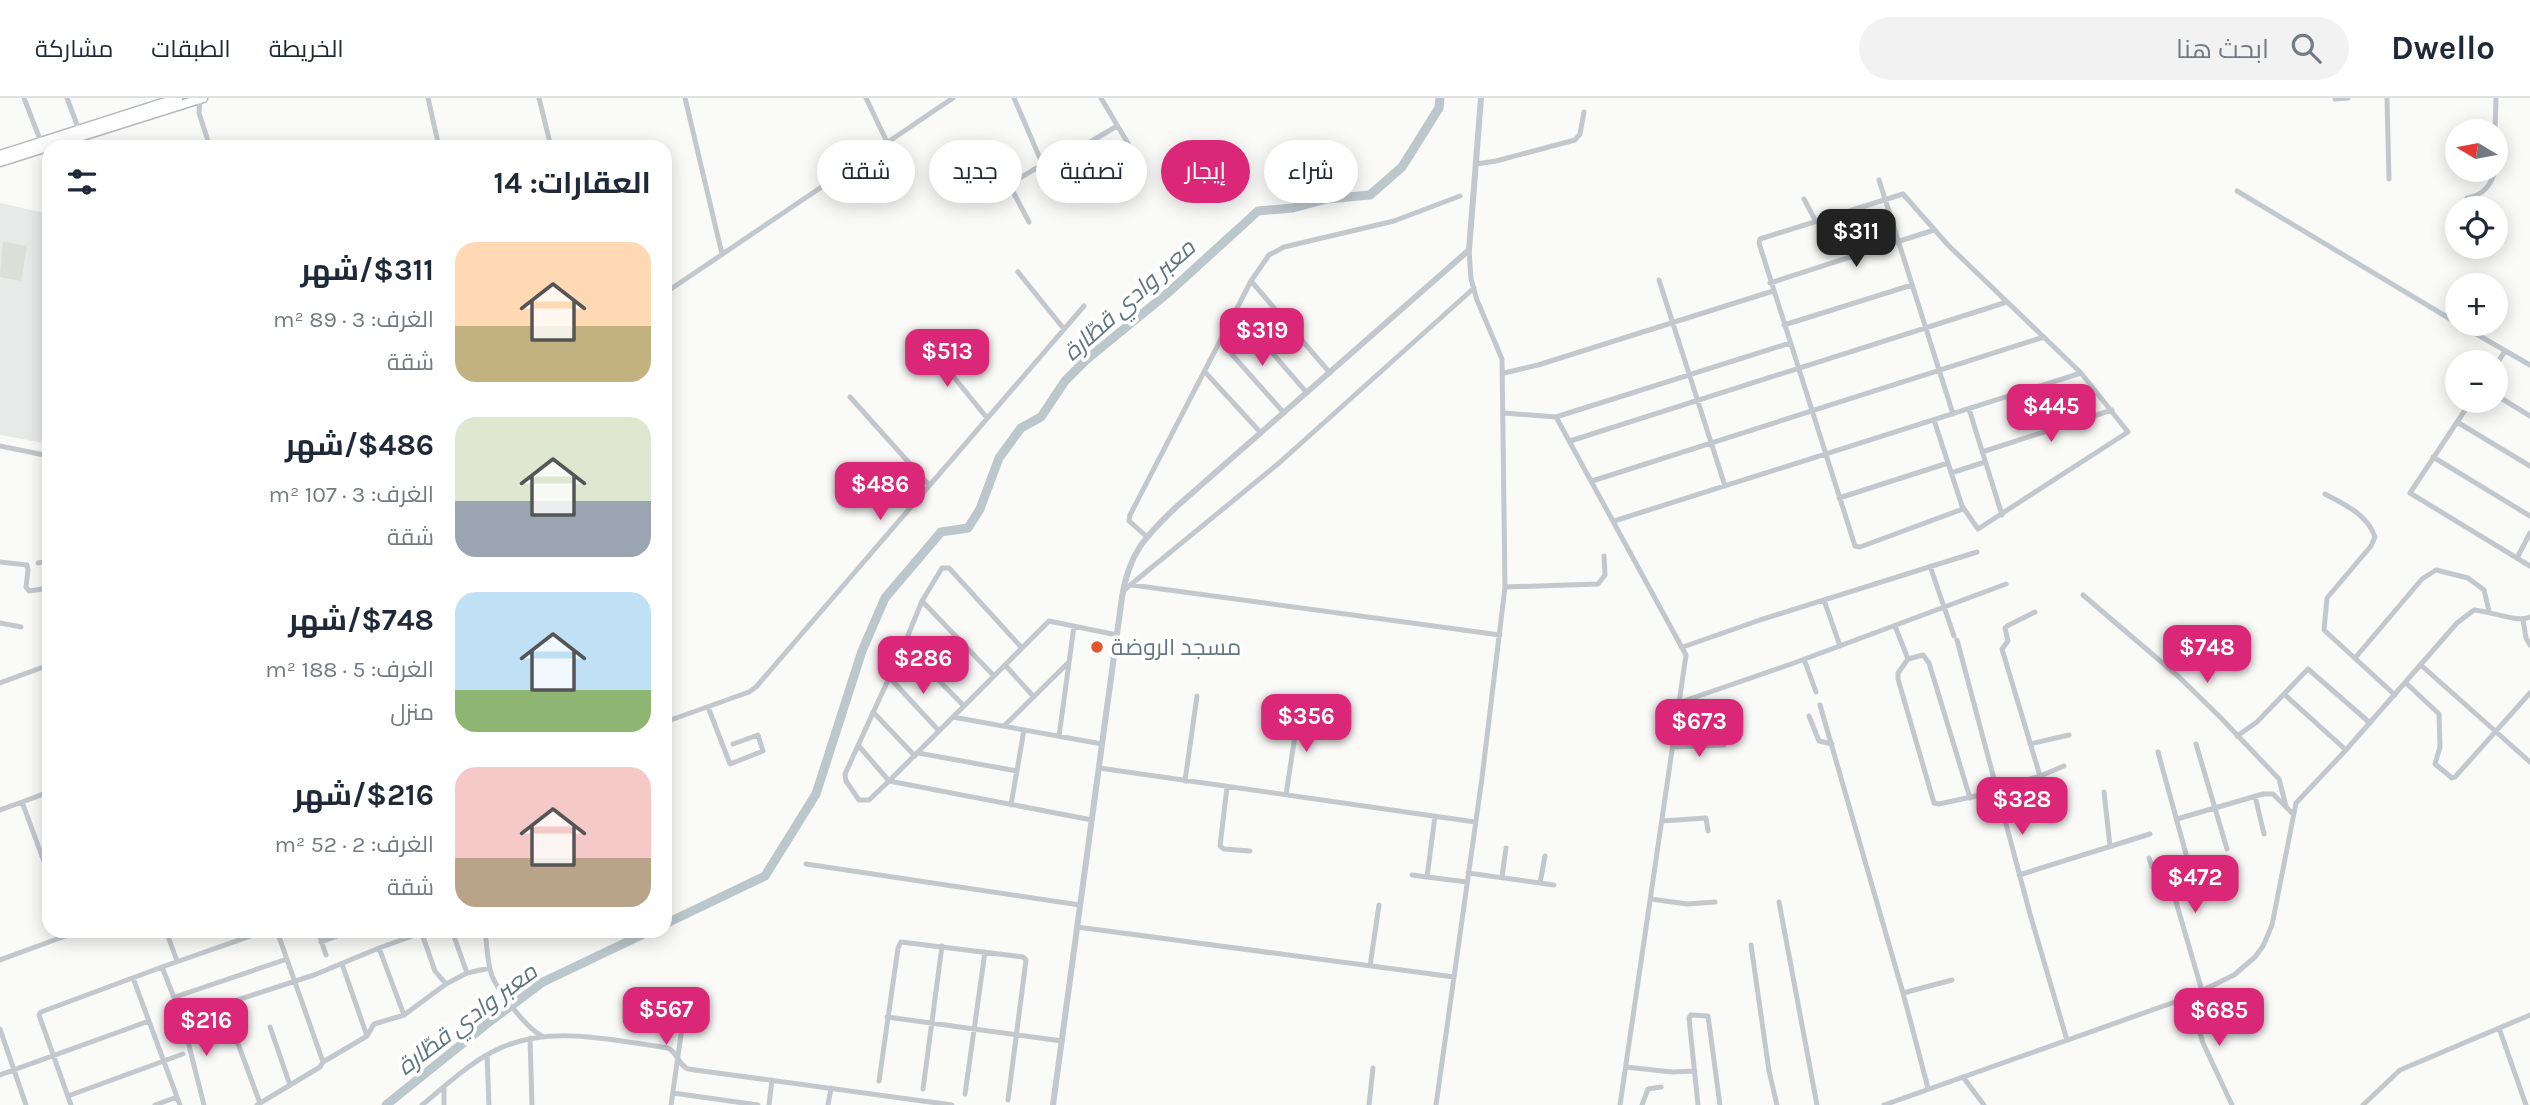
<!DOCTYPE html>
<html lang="ar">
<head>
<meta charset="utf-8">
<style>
	body { margin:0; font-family:Karla,Cairo,sans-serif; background:#f2f2f3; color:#1f2937; direction:rtl; height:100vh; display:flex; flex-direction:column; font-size:26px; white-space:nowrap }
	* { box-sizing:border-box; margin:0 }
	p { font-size:23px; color:#747a83 }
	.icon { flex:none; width:38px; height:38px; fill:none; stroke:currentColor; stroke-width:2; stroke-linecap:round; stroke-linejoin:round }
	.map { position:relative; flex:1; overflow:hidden; direction:ltr }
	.details { position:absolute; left:42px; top:42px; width:630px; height:798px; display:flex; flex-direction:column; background:#fff; border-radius:21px; box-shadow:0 4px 18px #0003; direction:rtl }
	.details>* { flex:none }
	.top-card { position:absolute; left:693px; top:42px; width:665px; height:63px; direction:rtl; display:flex; gap:14px }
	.needle { width:46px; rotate:280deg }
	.tools { position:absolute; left:2445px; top:21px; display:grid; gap:14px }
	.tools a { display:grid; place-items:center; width:63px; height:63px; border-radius:50%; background:#fff; box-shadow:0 4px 18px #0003; font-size:35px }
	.price { position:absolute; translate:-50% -60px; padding:0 16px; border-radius:14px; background:#db2777; color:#fff; font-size:23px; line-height:46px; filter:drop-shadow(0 2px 4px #0008) }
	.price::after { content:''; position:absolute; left:50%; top:42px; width:21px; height:16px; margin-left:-10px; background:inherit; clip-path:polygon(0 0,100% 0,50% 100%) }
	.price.selected { background:#222; color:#fff }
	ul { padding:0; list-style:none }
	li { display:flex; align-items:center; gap:21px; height:175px; padding:0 21px }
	li span { display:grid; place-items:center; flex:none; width:196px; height:140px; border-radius:21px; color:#555 }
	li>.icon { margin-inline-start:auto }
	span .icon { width:84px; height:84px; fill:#fffc; stroke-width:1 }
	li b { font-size:30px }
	h2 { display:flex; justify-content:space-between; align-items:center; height:84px; padding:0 21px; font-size:30px }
	.tag { padding:0 24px; border-radius:32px; background:#fff; box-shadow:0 4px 18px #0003; font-size:24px; line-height:63px }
	.tag.selected { background:#db2777; color:#fff }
	header { display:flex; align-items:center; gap:42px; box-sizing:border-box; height:98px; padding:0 35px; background:#fff; border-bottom:2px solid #e0e1e3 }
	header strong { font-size:33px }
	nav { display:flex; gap:38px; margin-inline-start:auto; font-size:24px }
	.search { width:490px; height:63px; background:#f2f2f3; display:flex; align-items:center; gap:18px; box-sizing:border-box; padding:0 24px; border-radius:38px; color:#747a83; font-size:26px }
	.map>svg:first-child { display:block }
	.built { fill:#e8e9e9 }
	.green { fill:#dadfd7 }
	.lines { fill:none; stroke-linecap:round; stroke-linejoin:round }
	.river { stroke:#bbc7cb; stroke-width:9 }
	.trunk-casing { stroke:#b4b9bd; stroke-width:11 }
	.minor { stroke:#c3c8cc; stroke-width:5 }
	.tertiary { stroke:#c3c8cc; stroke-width:6 }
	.trunk { stroke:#fff; stroke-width:8 }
	.poi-dot { fill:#e4572e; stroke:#fff; stroke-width:2.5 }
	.labels { text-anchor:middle; stroke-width:7; stroke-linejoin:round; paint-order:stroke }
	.poi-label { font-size:23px; fill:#657683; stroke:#fff; text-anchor:start }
	.water-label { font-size:24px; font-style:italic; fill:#60757c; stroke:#fff }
</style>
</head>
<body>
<header>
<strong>Dwello</strong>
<div class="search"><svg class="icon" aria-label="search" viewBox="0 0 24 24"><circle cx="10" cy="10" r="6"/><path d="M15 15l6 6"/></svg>ابحث هنا</div>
<nav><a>الخريطة</a><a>الطبقات</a><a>مشاركة</a></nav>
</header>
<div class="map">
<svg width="2530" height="1007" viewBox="0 0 2530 1007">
	<rect width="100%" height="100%" fill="#fafaf8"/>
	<path class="built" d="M0 105 49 116V327L44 345 0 337Z"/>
	<path class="green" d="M3 144 27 148 21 183 0 179Z"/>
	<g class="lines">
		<path class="river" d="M665 826 765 778 816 696 862 553 885 500 941 434 968 430 980 411 999 360 1021 330 1041 319 1065 283 1086 262 1169 194 1258 113 1293 110 1327 101 1370 97 1402 69 1439 10 1440 0
			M386 1007 488 925 543 884 650 833"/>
		<defs>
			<path id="trunk" d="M0 57 178 0
				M0 64 203 0"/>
		</defs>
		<use href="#trunk" class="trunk-casing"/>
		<path class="minor" d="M24 0 41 44
			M67 0 79 32
			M428 0 439 49
			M539 0 551 49
			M685 0 722 156
			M866 0 887 44
			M1101 0 1142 69
			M2387 0 2389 81
			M200 1 199 15 210 49
			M2335 1 2348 0
			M2495 33 2496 0
			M1053 66 1117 28
			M1476 66 1496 63 1575 42 1580 36 1584 14
			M1879 82 1953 316
			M1009 86 1029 124
			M2237 93 2457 225
			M993 96 1040 68 1042 65 1014 0
			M2467 100C2483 97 2491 88 2495 72
			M1804 101 1815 122
			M1018 174 1064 231
			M1659 182 1725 388
			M1251 183 1330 275
			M1770 185 1934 132
			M665 195 953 0
			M1236 213 1307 295
			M2459 226 2530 267
			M1784 227 1912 187
			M1220 243 1284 315
			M927 246 987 320
			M2496 267 2505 253
			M1205 274 1261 335
			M1504 275 1538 267 1773 193
			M2496 297 2530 318
			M850 299 929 387
			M2471 303 2410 395 2530 468
			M1969 311 2002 417
			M1504 315 1556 319 1686 557 1620 1007
			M1556 319 1790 245
			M1934 322 1962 408 1978 431 2128 334 2081 275 1948 147 1903 96 1760 141 1759 145 1855 448 1860 449 1963 411
			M2457 324 2530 368
			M1570 343 2007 204
			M0 348 49 358
			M1982 354 2112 312
			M2433 359 2530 418
			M1951 375 1985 364
			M1592 383 2044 239
			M2325 396C2345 407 2367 416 2375 439L2371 448 2327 500 2324 532 2395 597
			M1839 400 1948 365
			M1614 423 2081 275
			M1146 438 1129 423 1130 417 1251 183 1269 157 1284 149 1394 123 1460 98
			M2517 460 2530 435
			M0 464 27 467 28 472 26 489 29 493 49 490
			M38 465 49 463
			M1930 468 1954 538
			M1132 487 1500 537
			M1505 489 1598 486 1605 477 1604 458
			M1123 493 1279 365 1474 190
			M2083 497 2179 579 2220 619 2279 681 2286 708
			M1824 502 1840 548
			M922 503 994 578
			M2035 514 2007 528 2005 530 2008 543 2002 551 2040 678
			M2523 522 2526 540 2530 547
			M0 525 21 529
			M1895 528 1908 561 1898 575V581L1934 705 1939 706 1985 696
			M1957 542 2030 816 2067 942
			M904 547 964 608
			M1683 549 1760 522 1977 454
			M1022 550 949 470H942L922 503 904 547 845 676 846 683 859 702H869L889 683 1049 523 1117 537
			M2355 560 2422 481 2436 472 2468 480 2484 492 2489 513
			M1804 561 1816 594
			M1908 561 1923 557 1929 565 1970 700
			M1005 567 1034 599
			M2422 568 2530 664
			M889 579 939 633
			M0 585 49 567
			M2406 585 2439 616 2440 649 2435 666 2452 680 2455 679 2530 595
			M2284 596 2308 571 2370 625
			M1681 604 1794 565 2006 486
			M1820 607 1903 895 1928 990
			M708 609 730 666 763 653 758 637 733 646
			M873 614 915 658
			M1809 618 1819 643 1832 646
			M953 619 1102 646
			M665 624 749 594 756 589 1084 208
			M1004 628 1069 564
			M1059 638 1074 528
			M2237 638 2257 624 2284 596 2346 652
			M2030 646 2069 637
			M2196 646 2227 751
			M858 647 889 683 1092 722
			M1673 649 1724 647
			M2158 654 2186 756
			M918 655 1017 673
			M1099 670 1475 724
			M1185 683 1197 598
			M1227 689 1220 748 1224 751 1250 753
			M1996 691 2040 678 2064 668
			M2104 694 2110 748
			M1286 697 1299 611
			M2255 698 2264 736
			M22 704 49 694
			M1011 707 1024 632
			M0 712 22 704 49 777
			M1435 718 1427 779 1467 784
			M2177 721 2263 696H2273L2293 716
			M1662 723 1706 720 1708 733
			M2149 760 2152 769 2167 773 2202 893
			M806 766 1080 807
			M1468 775 1554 787
			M1412 777 1427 779
			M2019 777 2150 736
			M1502 779 1506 750
			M1540 785 1545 758
			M1651 801 1687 806 1715 804
			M1779 804 1817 1007
			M1077 829 1454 879
			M166 833 177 863
			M318 833 326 857
			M421 833 435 873 446 886
			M452 833 467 875
			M485 833C487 847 487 864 492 878 499 894 526 930 542 938
			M321 844 350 833
			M1751 847 1769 973 1777 1007
			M379 850 404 917
			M0 862 79 833
			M342 866 367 938
			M1370 868 1379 807
			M133 880 180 1007
			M1903 895 1952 882
			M175 899 287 861
			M2189 899 2203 945 2232 1007
			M224 908 260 1005
			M887 919 1062 943
			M182 920 314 877 379 850 421 835
			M270 929 290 987
			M2499 930 2526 1007
			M0 931 26 1007
			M530 940 532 1007
			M487 957 489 1007
			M323 964 367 938 374 926 404 917 446 886 467 875 490 870
			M1626 969 1672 974 1695 973
			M0 977 149 923
			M1963 979 1984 1007
			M879 983 898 850 901 844 1023 859 1026 862 1008 1002
			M444 990V1007
			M923 991 942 848
			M673 995 758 1007
			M965 996 985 854
			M68 998 183 956
			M71 1007 39 917 41 914 162 869
			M155 1007 177 999
			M204 1007 182 920 162 869 265 833
			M257 1007 320 969 323 964 277 833
			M422 1007C444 989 466 968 492 954 545 925 611 942 668 950 678 955 678 967 688 971L952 1007
			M671 1007 687 895
			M769 1007 772 982
			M828 1007 831 990
			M1369 1007 1373 970
			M1436 1007 1482 680 1505 489 1502 261 1477 202 1471 181 1469 152
			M1642 1007 1648 991 1661 989
			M1698 1007 1689 920 1691 917 1708 918 1720 1007
			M1884 1007 2189 899 2234 877 2255 859 2263 848 2272 827 2296 705 2346 652 2457 525 2474 512C2489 513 2518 525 2530 519
			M2363 1007 2400 972 2530 917"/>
		<path class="tertiary" d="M1053 1007 1122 499C1129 455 1145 439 1175 410L1469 152 1481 0"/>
		<use href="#trunk" class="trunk"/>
	</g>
	<circle class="poi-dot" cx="1097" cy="549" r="7"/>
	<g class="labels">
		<g class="poi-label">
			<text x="1111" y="557">مسجد الروضة</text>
		</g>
		<g class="water-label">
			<text transform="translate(1129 202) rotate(-42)" y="8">معبر وادي قطّارة</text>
			<text transform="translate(467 921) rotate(-37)" y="8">معبر وادي قطّارة</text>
		</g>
	</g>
</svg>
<div class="tools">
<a><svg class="needle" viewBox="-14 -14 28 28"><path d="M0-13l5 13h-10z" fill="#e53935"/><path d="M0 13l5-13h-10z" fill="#747a83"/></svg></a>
<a><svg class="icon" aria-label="locate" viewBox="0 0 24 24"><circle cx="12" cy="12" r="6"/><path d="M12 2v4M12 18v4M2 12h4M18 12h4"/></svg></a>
<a>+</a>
<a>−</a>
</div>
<b class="price selected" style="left:1856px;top:171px">$311</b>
<b class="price" style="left:1262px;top:270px">$319</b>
<b class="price" style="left:947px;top:291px">$513</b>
<b class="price" style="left:2051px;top:346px">$445</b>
<b class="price" style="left:880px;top:424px">$486</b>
<b class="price" style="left:2207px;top:587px">$748</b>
<b class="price" style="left:923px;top:598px">$286</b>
<b class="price" style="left:1306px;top:656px">$356</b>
<b class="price" style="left:1699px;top:661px">$673</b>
<b class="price" style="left:2022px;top:739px">$328</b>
<b class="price" style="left:2195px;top:817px">$472</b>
<b class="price" style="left:666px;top:949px">$567</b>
<b class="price" style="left:2219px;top:950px">$685</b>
<b class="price" style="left:206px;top:960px">$216</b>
<div class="top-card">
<a class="tag">شراء</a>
<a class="tag selected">إيجار</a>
<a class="tag">تصفية</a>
<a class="tag">جديد</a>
<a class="tag">شقة</a>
</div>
<section class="details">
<h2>العقارات: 14<svg class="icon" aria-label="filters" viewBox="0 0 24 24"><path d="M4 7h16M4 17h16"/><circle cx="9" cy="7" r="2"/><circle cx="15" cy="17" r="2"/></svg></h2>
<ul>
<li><span style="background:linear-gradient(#ffd9b3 60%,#c2b280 0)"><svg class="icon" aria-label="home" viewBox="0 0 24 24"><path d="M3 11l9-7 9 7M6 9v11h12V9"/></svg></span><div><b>$311/شهر</b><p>الغرف: 3 · 89 m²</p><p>شقة</p></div></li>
<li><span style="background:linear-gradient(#dfe7d0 60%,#9aa5b1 0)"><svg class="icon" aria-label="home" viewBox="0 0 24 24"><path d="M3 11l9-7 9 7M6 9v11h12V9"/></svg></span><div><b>$486/شهر</b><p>الغرف: 3 · 107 m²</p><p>شقة</p></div></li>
<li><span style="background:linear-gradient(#bfe0f5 70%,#8fb573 0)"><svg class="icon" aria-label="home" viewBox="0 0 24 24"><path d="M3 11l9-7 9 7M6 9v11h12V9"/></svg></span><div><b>$748/شهر</b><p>الغرف: 5 · 188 m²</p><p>منزل</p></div></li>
<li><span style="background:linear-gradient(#f6c9c9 65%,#b9a48a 0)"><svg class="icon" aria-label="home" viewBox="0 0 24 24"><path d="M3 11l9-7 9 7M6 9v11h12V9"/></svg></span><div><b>$216/شهر</b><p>الغرف: 2 · 52 m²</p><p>شقة</p></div></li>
</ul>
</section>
</div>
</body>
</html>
